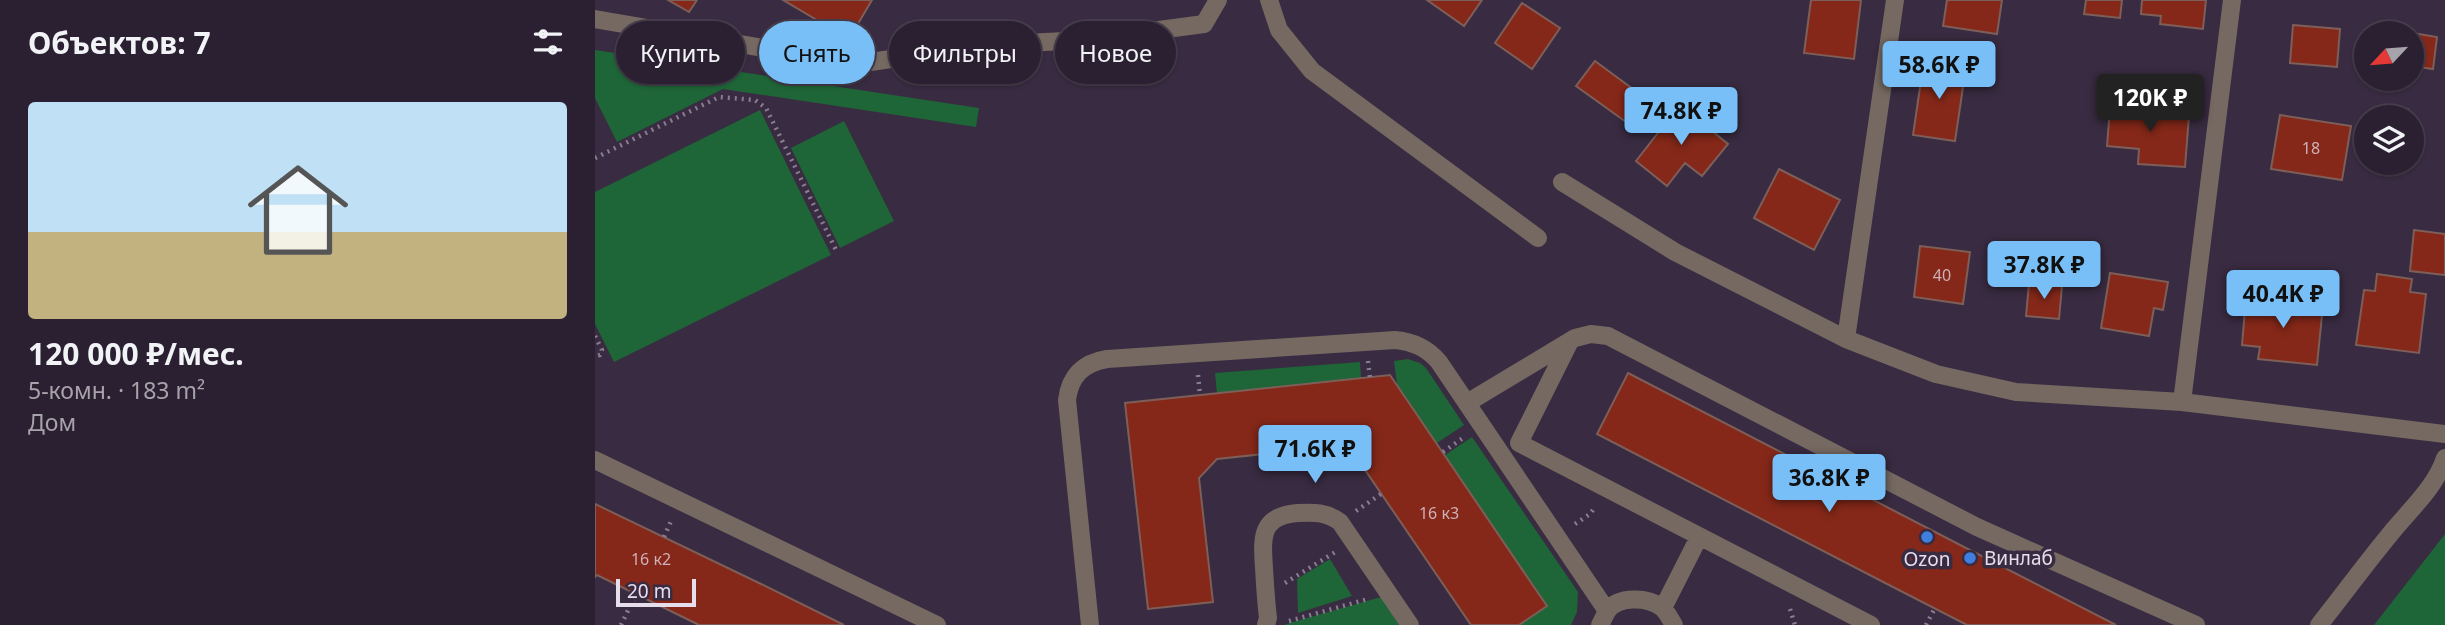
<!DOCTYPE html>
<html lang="ru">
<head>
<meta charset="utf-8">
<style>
	body { margin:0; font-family:"Noto Sans",sans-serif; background:#332839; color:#f1f3f6; height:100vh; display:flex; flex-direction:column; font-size:26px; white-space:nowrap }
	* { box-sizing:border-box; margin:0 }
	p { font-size:23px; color:#a6a3ab }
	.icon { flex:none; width:38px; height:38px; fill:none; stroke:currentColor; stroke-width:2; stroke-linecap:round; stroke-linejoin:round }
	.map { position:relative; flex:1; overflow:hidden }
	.panel { display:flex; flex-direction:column; background:#2b2031; width:595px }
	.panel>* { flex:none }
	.banner { position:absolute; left:21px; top:21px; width:665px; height:63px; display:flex; gap:14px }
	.needle { width:46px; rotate:244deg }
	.fabs { position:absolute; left:1759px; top:21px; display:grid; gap:14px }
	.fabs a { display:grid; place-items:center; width:70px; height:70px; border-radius:50%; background:#2b2031; box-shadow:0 2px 5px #0004,0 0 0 2px #473e4d; font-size:35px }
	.scale { position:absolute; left:21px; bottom:18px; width:80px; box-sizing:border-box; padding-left:7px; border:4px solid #e7deec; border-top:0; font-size:19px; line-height:24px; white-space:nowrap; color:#e7deec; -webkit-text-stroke:5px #392b41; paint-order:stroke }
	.price { position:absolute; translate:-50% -60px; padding:0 16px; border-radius:7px; background:#78bff8; color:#111; font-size:23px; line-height:46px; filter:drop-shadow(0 2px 4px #0008) }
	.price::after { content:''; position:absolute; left:50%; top:42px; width:21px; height:16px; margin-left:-10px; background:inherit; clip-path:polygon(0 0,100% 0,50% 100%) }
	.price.current { background:#222; color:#fff }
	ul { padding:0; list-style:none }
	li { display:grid; align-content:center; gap:14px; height:371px; padding:0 28px }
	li+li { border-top:2px solid #473e4d }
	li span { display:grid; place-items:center; height:217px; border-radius:7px; color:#555 }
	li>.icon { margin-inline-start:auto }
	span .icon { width:126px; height:126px; fill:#fffc; stroke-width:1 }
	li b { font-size:30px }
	h2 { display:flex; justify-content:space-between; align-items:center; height:84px; padding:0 28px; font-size:30px }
	.tag { padding:0 24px; border-radius:32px; background:#2b2031; box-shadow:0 2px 5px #0004,0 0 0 2px #473e4d; font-size:24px; line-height:63px }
	.tag.current { background:#78bff8; color:#111 }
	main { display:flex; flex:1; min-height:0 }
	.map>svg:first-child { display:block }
	.green { fill:#1e6537 }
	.building { fill:#852819; stroke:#7d5e58; stroke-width:2 }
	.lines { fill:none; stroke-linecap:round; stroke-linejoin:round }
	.path { stroke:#897d90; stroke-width:4.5; stroke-dasharray:2 5; stroke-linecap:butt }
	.minor { stroke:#756961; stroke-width:18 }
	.shop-dot { fill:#3f7fe0; stroke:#392b41; stroke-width:2.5 }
	.labels { text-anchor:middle; stroke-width:7; stroke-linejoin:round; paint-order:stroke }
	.number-label { font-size:16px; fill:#ceb0b7 }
	.poi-label { font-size:19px; fill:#e7deec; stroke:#392b41; text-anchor:start }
</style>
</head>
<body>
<main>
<section class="panel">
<h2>Объектов: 7<svg class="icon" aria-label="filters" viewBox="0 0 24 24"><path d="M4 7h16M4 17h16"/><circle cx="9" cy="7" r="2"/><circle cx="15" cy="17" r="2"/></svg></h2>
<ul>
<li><span style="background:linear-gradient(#bfe0f5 60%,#c2b280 0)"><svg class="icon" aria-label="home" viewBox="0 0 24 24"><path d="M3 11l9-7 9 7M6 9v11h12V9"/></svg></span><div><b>120 000 ₽/мес.</b><p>5-комн. · 183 m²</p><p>Дом</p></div></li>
</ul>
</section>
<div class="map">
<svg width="1850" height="625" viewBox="0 0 1850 625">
	<rect width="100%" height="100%" fill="#392b41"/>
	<path class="green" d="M0 50 384 108 381 127 128 89 22 142 0 98Z
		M165 110 236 255 19 362 0 324V192Z
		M249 121 299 221 245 248 196 148Z
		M813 359 825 363 831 368 869 425 842 443 802 385 799 361Z
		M765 362 766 378 622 394 620 373Z
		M877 437 983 592 982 612 976 625H924L952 605 850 455Z
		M1850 534V625H1779Z
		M735 559 757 596 703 613 702 579Z
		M786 597 804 625H689L698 622Z"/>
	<path class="building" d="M73 0H102L94 12Z
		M188 0H277L254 39Z
		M832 0H887L869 26Z
		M1216 0H1266L1259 59 1209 53Z
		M1352 0H1407L1402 34 1348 26Z
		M1491 0H1527L1525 18 1489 14Z
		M1547 0H1611L1608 29 1565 24 1566 16 1546 14Z
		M927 3 965 28 937 69 900 43Z
		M1698 25 1745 29 1742 67 1695 63Z
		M1812 32 1842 37 1838 69 1816 66V33Z
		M1329 60 1371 67 1360 141 1318 135Z
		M1000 61 1050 98 1031 122 981 86Z
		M1531 99 1558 101 1557 113 1594 116 1590 167 1543 164 1544 149 1512 146 1515 108 1530 109Z
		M1085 105 1133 144 1107 176 1090 163 1072 186 1041 161Z
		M1796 108 1813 109V117H1796Z
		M1685 115 1756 126 1747 180 1676 169Z
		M1793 163H1810V170L1793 169Z
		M1184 169 1245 200 1219 250 1159 218Z
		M1819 230 1850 234V275L1815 271Z
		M1325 246 1375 252 1368 304 1319 297Z
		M1515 273 1573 282 1568 310 1559 308 1554 336 1506 328Z
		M1782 274 1817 279 1815 292 1831 294 1824 353 1761 345 1769 290 1780 291Z
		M1434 283 1467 286 1464 319 1431 316Z
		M1651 297 1728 305 1722 365 1663 359 1665 347 1647 345Z
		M1033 373 1371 548 1521 625H1372L1296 586 1002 434Z
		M795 375 952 606 924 625H876L753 445 622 459 604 478 618 602 553 609 530 403Z
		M0 504 164 583 249 625H104L2 575 0 577Z"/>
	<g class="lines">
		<path class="path" d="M0 158 124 97 160 100 171 108 241 250
			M0 336 7 350 5 355 0 356
			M773 361 775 378
			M603 375 605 395
			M848 452 868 438
			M761 511 786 494
			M980 524 995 514 1000 507
			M69 537 77 519
			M690 583 742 551
			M1195 609 1200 625
			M694 621 773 599
			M26 625 41 594
			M1331 625 1340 608"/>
		<path class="minor" d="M674 0 684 30 717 71 943 238
			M0 19 262 64 390 45 489 40 609 24 623 0
			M967 182 1080 252 1251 339 1341 374 1421 392 1587 402 1850 434
			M1251 339 1300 0
			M975 341 924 443 1276 625
			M1587 402 1637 0
			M872 403 980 338 996 334 1013 336 1382 527 1601 625
			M0 460 342 625
			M1068 608 1104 537
			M495 625 472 400C475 376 488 363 512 359L800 340C819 342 832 348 844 362L1012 611
			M671 625 673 618C671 602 670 585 669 568 667 537 665 516 703 513 719 512 731 512 745 522L815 625
			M1005 625C1008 620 1010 614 1013 610 1024 596 1052 597 1066 607 1072 611 1075 619 1079 625
			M1724 625C1747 596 1769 566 1792 538 1812 512 1840 489 1850 458"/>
	</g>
	<g class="shop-dot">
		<circle cx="1332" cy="537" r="7"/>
		<circle cx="1375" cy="558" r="7"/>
	</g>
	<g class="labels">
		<g class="number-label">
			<text x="1716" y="154">18</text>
			<text x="1347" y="281">40</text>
			<text x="844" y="519">16 к3</text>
			<text x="56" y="565">16 к2</text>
		</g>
		<g class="poi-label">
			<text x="1389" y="565">Винлаб</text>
			<text x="1332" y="566" text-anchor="middle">Ozon</text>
		</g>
	</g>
</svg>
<div class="fabs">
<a><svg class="needle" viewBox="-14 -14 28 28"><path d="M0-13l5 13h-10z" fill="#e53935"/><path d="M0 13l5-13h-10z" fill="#a6a3ab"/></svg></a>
<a><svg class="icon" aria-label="layers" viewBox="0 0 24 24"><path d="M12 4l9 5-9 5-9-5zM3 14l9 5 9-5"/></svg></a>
</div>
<div class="scale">20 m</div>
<b class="price" style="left:1344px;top:101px">58.6K ₽</b>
<b class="price current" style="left:1555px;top:134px">120K ₽</b>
<b class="price" style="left:1086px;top:147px">74.8K ₽</b>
<b class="price" style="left:1449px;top:301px">37.8K ₽</b>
<b class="price" style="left:1688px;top:330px">40.4K ₽</b>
<b class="price" style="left:720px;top:485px">71.6K ₽</b>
<b class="price" style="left:1234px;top:514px">36.8K ₽</b>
<div class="banner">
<a class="tag">Купить</a>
<a class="tag current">Снять</a>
<a class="tag">Фильтры</a>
<a class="tag">Новое</a>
</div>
</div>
</main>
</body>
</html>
